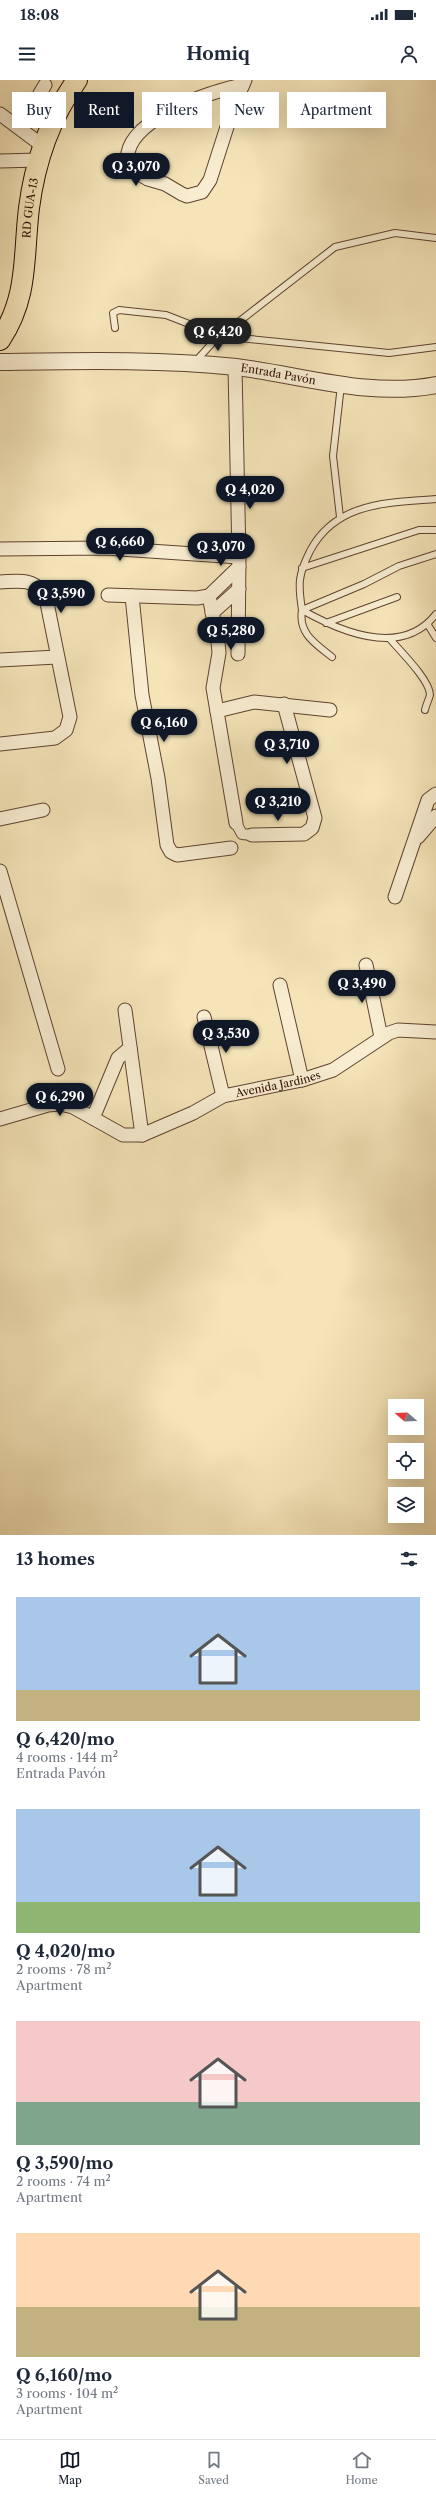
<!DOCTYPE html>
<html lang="en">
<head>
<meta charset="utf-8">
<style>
	body { margin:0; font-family:"Libre Caslon Text",serif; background:#f6f6f7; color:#1f2937; height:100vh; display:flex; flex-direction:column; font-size:15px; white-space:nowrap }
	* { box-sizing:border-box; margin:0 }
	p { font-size:13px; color:#747a83 }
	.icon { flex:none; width:22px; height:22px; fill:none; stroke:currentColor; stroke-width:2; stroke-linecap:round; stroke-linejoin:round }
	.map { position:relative; height:1455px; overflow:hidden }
	.sheet { display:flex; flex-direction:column; background:#fff; flex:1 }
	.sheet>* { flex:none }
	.top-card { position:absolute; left:12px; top:12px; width:412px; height:36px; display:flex; gap:8px }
	.needle { width:26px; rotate:289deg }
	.controls { position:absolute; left:388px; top:1319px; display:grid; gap:8px }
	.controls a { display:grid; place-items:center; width:36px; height:36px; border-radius:0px; background:#fff; box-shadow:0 4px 16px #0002; font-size:20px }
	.price { position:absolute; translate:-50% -34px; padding:0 9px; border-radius:14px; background:#111827; color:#fff; font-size:13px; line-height:26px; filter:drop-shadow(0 1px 2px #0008) }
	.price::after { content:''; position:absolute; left:50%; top:24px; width:12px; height:9px; margin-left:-6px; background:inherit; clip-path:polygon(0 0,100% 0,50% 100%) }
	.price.selected { background:#222; color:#fff }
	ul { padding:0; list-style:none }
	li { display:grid; align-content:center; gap:8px; height:212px; padding:0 16px }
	li span { display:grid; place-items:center; height:124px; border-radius:0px; color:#555 }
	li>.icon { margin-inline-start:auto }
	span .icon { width:72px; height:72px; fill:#fffc; stroke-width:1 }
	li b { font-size:17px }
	h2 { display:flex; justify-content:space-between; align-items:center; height:48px; padding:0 16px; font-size:17px }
	.chip { padding:0 14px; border-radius:0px; background:#fff; box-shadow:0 4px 16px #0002; font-size:14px; line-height:36px }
	.chip.selected { background:#111827; color:#fff }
	.status { display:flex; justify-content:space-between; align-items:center; height:28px; padding:0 20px; background:#fff; direction:ltr }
	.status svg { height:11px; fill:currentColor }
	header { display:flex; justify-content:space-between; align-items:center; height:52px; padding:0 16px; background:#fff; font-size:18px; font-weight:700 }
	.tab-bar { display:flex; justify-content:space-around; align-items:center; height:56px; border-top:1px solid #e0e1e3; background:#fff; font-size:11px; color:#747a83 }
	.tab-bar a { display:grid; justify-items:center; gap:2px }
	.tab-bar .selected { color:#111827 }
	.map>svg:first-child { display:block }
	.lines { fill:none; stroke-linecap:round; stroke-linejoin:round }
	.service-casing { stroke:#5f4230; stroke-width:8 }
	.pedestrian-casing { stroke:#5f4230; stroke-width:12 }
	.minor-casing { stroke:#5f4230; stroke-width:15 }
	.tertiary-casing { stroke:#5f4230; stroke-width:18 }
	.primary-casing { stroke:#2d0c02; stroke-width:22 }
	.service { stroke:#f8edd1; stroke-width:6 }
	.pedestrian { stroke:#f8edd1; stroke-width:10 }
	.minor { stroke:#f8edd1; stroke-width:13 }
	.tertiary { stroke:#f8edd1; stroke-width:16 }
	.primary { stroke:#f4e4b8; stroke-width:20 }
	.labels { text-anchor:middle; stroke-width:3; stroke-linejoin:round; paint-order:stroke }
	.street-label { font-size:11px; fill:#2d0c02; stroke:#f8edd1 }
</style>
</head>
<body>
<div class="status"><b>18:08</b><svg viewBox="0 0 49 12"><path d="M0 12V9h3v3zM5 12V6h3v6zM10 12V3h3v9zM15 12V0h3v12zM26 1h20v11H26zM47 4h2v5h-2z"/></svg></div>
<header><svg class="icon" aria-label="menu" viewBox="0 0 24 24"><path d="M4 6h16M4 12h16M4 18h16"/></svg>Homiq<svg class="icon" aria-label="person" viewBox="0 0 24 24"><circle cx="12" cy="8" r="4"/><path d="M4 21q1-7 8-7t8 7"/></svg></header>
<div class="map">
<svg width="436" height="1455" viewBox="0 0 436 1455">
	<rect width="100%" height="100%" fill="#f4e4b8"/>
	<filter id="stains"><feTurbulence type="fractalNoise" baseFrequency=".005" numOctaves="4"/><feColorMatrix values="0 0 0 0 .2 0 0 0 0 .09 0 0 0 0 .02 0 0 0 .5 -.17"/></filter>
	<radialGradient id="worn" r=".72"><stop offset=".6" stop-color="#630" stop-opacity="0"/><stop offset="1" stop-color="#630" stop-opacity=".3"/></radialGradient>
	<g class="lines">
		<defs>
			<path id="service" d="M115 248 113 233 119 230 166 235 220 256 389 273 436 267
				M196 281 214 261 335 167 395 153 436 158
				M436 419C387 423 336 422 310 471 298 495 298 504 302 530 341 552 402 578 436 534
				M340 437 333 376 341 305
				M302 488 419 450H436
				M326 543 397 517
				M428 545 436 558
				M390 559C400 571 430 600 430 615 429 619 426 625 425 630
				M332 577C316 564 298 554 302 530L364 504 399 486 436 474"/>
			<path id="pedestrian" d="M236 743 242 754 252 755"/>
			<g id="minor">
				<path d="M243 5C210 11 114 43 129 88L148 99 165 104 182 114 187 116 202 112 210 100 234 25 245 0"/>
				<path d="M0 34 43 66"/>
				<path d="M20 47 45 5"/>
				<path d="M0 81 39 80"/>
				<path d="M235 287 239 477 238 574"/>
				<path d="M0 469 105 468 239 477"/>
				<path d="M0 502C20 501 30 498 45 513L70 637 66 650 55 658 0 664"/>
				<path d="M108 515 197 518 209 516 239 487"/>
				<path d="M132 516 142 615 158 698 167 765 171 772 177 775 231 768"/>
				<path d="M209 516 218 562 219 573 213 608 236 743"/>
				<path d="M212 533 239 509"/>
				<path d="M0 580 57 577"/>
				<path d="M217 631 254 622 330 630"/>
				<path d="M0 739 43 730"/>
				<path d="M252 755 304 754 312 748 315 738 284 624"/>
				<path d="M418 757 436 736"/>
				<path d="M0 791 58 989"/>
				<path d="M395 817 428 720 436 714"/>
				<path d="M366 885 381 957"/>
				<path d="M280 905 302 1000"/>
				<path d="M125 930 142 1055"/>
				<path d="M204 937 223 1016"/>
				<path d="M93 1038 118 978 130 968"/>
				<path id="s1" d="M0 1039 48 1025 60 1024 73 1027 123 1055H142L193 1033 223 1016 302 1000 333 990 389 953 398 950 436 952"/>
			</g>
			<g id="tertiary">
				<path id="s2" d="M0 282C78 281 157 279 236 287 302 295 369 318 436 305"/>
			</g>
			<g id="primary">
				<path id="s3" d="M0 260C29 216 23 177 29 128 35 82 50 38 77 0"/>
			</g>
		</defs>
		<use href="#service" class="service-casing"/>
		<use href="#pedestrian" class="pedestrian-casing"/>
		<use href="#minor" class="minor-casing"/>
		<use href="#tertiary" class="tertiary-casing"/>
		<use href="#primary" class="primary-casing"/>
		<use href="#service" class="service"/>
		<use href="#pedestrian" class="pedestrian"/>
		<use href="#minor" class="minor"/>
		<use href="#tertiary" class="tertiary"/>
		<use href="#primary" class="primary"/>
	</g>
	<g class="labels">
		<g class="street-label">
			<text dy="4" stroke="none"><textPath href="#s3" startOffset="137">RD GUA-13</textPath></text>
			<text dy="4" stroke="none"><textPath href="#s2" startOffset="279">Entrada Pavón</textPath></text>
			<text dy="4" stroke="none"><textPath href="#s1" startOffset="298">Avenida Jardines</textPath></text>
		</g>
	</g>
	<rect width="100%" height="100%" filter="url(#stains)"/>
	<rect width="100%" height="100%" fill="url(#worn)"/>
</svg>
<div class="controls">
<a><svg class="needle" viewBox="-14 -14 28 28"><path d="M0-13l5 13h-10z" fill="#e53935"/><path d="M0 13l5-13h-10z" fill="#747a83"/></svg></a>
<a><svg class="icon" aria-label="locate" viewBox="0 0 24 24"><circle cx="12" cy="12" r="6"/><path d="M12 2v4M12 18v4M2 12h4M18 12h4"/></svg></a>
<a><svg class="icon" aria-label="layers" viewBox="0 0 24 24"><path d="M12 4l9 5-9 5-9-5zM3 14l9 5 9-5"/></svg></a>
</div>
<b class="price" style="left:136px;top:107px">Q 3,070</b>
<b class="price selected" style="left:218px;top:272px">Q 6,420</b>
<b class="price" style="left:250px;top:430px">Q 4,020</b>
<b class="price" style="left:120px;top:482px">Q 6,660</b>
<b class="price" style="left:221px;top:487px">Q 3,070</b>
<b class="price" style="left:61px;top:534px">Q 3,590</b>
<b class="price" style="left:231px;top:571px">Q 5,280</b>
<b class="price" style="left:164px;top:663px">Q 6,160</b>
<b class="price" style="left:287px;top:685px">Q 3,710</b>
<b class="price" style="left:278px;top:742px">Q 3,210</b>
<b class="price" style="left:362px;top:924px">Q 3,490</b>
<b class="price" style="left:226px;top:974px">Q 3,530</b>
<b class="price" style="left:60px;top:1037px">Q 6,290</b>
<div class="top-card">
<a class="chip">Buy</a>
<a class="chip selected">Rent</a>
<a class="chip">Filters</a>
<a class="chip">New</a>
<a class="chip">Apartment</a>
</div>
</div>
<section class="sheet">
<h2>13 homes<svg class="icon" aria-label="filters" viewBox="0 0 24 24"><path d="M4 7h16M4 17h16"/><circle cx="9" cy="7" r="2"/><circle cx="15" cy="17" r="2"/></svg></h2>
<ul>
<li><span style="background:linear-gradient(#a9c7e8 75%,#c2b280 0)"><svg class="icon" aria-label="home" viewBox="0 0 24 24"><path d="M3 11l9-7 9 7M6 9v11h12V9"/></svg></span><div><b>Q 6,420/mo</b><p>4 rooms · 144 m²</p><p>Entrada Pavón</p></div></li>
<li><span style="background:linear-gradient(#a9c7e8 75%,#8fb573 0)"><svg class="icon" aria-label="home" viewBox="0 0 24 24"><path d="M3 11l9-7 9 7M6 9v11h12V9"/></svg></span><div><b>Q 4,020/mo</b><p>2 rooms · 78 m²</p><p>Apartment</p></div></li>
<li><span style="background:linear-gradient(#f6c9c9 65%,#7fa58c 0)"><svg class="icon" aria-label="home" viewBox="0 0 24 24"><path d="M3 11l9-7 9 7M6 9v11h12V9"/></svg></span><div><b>Q 3,590/mo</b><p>2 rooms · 74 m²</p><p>Apartment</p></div></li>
<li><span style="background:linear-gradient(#ffd9b3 60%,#c2b280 0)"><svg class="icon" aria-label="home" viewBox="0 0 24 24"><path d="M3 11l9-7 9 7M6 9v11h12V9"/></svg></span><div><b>Q 6,160/mo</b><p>3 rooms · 104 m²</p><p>Apartment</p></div></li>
</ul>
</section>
<nav class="tab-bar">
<a class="selected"><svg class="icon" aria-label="map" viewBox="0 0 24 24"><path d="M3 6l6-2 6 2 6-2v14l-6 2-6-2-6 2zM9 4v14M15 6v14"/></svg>Map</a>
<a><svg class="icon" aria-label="saved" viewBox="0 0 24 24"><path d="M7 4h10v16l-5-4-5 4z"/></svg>Saved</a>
<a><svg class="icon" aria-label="home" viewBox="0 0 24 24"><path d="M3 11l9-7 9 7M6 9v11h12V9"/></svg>Home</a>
</nav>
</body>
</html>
